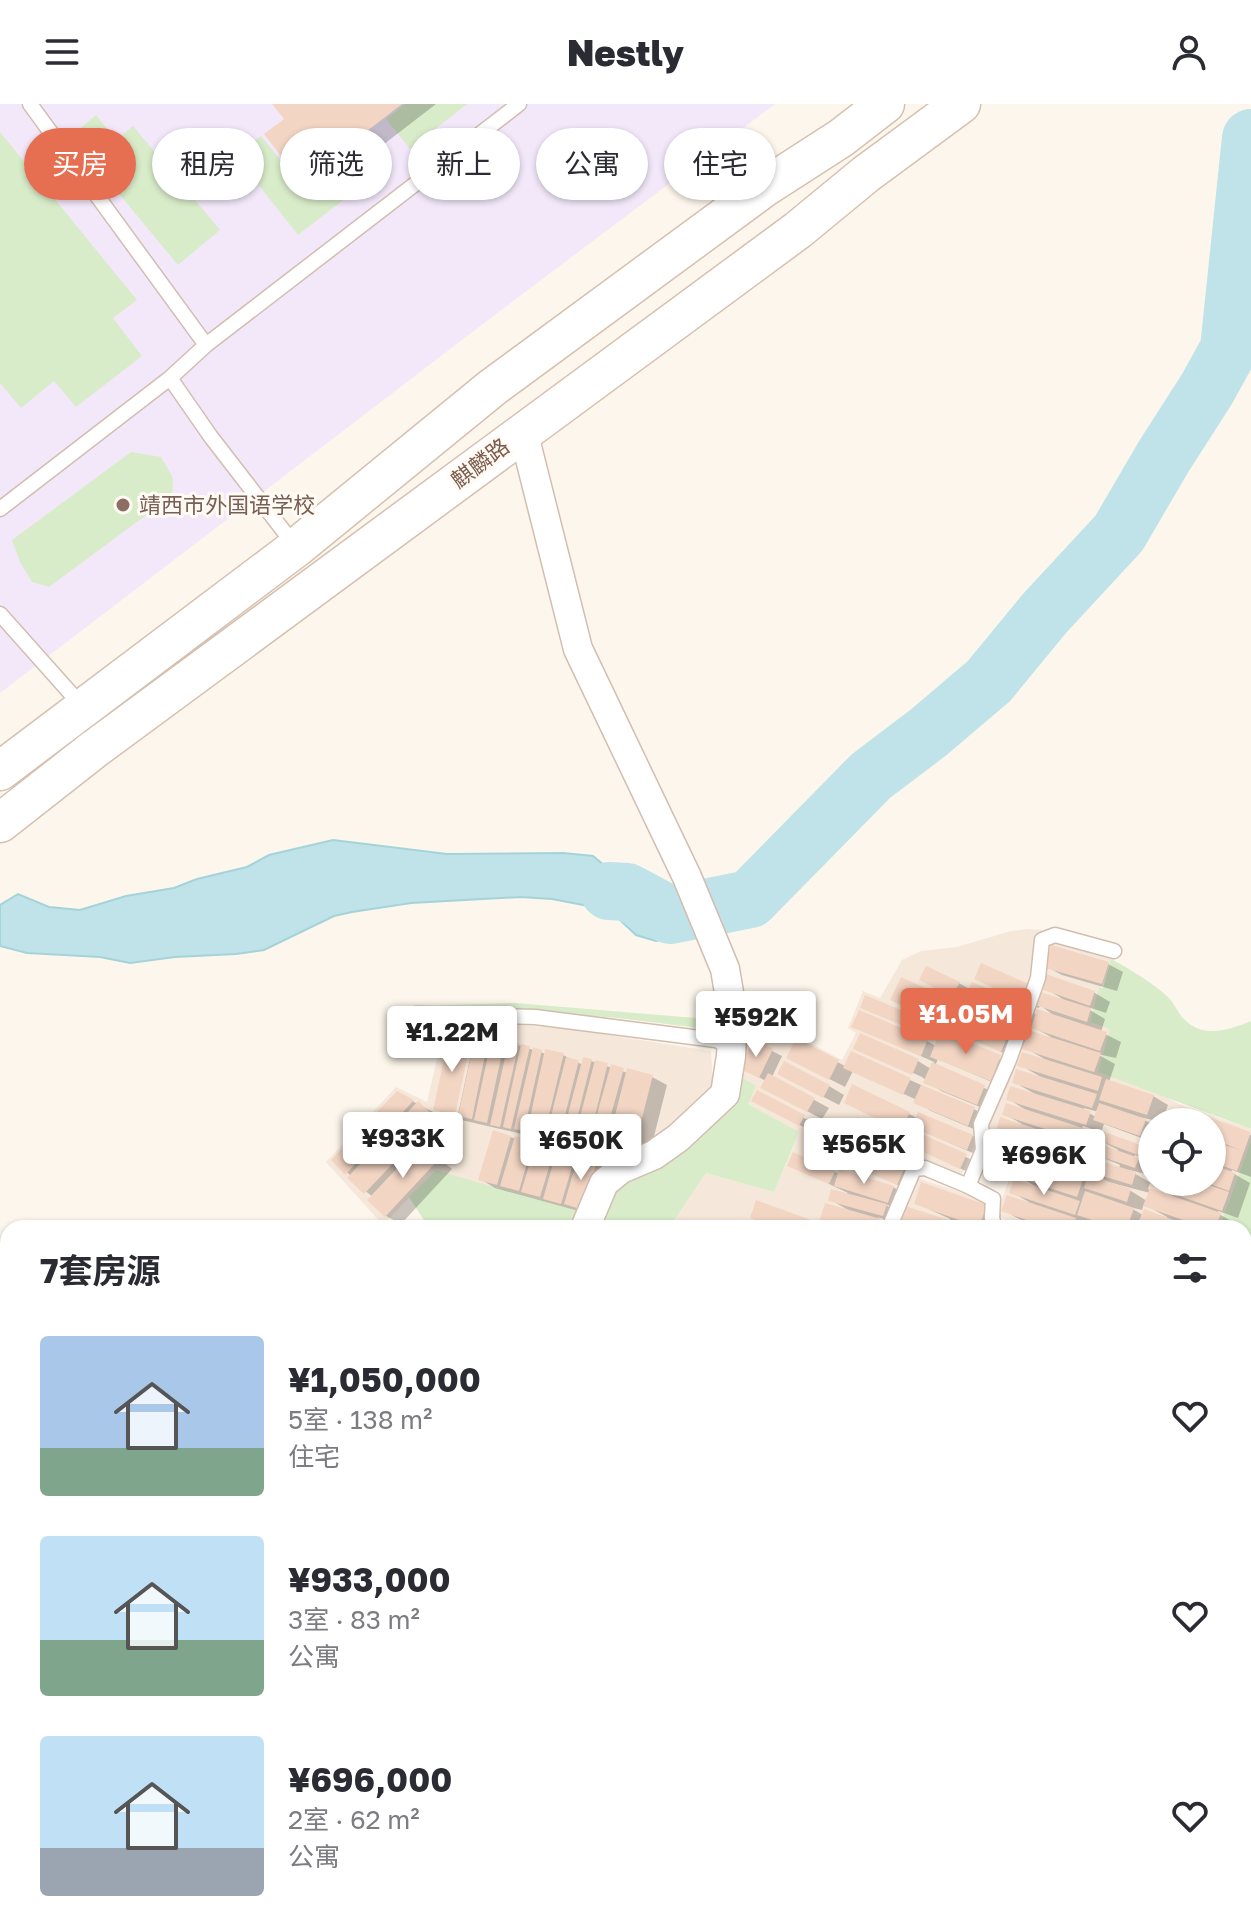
<!DOCTYPE html>
<html lang="zh">
<head>
<meta charset="utf-8">
<style>
	body { margin:0; font-family:"Golos Text","Noto Sans SC",sans-serif; background:#f2f2f3; color:#2b2b33; height:100vh; display:flex; flex-direction:column; font-size:30px; white-space:nowrap }
	* { box-sizing:border-box; margin:0 }
	p { font-size:26px; color:#7c7c81 }
	.icon { flex:none; width:44px; height:44px; fill:none; stroke:currentColor; stroke-width:2; stroke-linecap:round; stroke-linejoin:round }
	.map { position:relative; flex:1; overflow:hidden }
	.panel { position:absolute; left:0px; top:1116px; width:1252px; height:712px; display:flex; flex-direction:column; background:#fff; border-radius:24px 24px 0 0; box-shadow:0 2px 6px #0004 }
	.panel>* { flex:none }
	.hud { position:absolute; left:24px; top:24px; width:800px; height:72px; display:flex; gap:16px }
	.tools { position:absolute; left:1138px; top:1004px; display:grid; gap:16px }
	.tools a { display:grid; place-items:center; width:88px; height:88px; border-radius:50%; background:#fff; box-shadow:0 2px 6px #0004; font-size:40px }
	.price { position:absolute; translate:-50% -68px; padding:0 18px; border-radius:8px; background:#fff; color:#222; font-size:26px; line-height:52px; filter:drop-shadow(0 2px 4px #0008) }
	.price::after { content:''; position:absolute; left:50%; top:48px; width:24px; height:18px; margin-left:-12px; background:inherit; clip-path:polygon(0 0,100% 0,50% 100%) }
	.price.selected { background:#e76f51; color:#fff }
	ul { padding:0; list-style:none }
	li { display:flex; align-items:center; gap:24px; height:200px; padding:0 40px }
	li span { display:grid; place-items:center; flex:none; width:224px; height:160px; border-radius:8px; color:#555 }
	li>.icon { margin-inline-start:auto }
	span .icon { width:96px; height:96px; fill:#fffc; stroke-width:1 }
	li b { font-size:34px }
	h2 { display:flex; justify-content:space-between; align-items:center; height:96px; padding:0 40px; font-size:34px }
	.tag { padding:0 28px; border-radius:36px; background:#fff; box-shadow:0 2px 6px #0004; font-size:28px; line-height:72px }
	.tag.selected { background:#e76f51; color:#fff }
	header { display:flex; justify-content:space-between; align-items:center; height:104px; padding:0 40px; background:#fff; font-size:36px; font-weight:800 }
	.map>svg:first-child { display:block }
	.residential { fill:#f5e8da; fill-rule:evenodd }
	.education { fill:#f3e8fa }
	.green { fill:#d8ecc9 }
	.water { fill:#bfe3e8; stroke:#a5d3da; stroke-width:2 }
	.shadow { fill:#0003; fill-rule:evenodd }
	.lines { fill:none; stroke-linecap:round; stroke-linejoin:round }
	.river { stroke:#bfe3e8; stroke-width:58 }
	.building { fill:#f3d5c3 }
	.lane-casing { stroke:#d1beb0; stroke-width:17 }
	.street-casing { stroke:#d1beb0; stroke-width:31 }
	.secondary-casing { stroke:#d6c0b0; stroke-width:41 }
	.lane { stroke:#fff; stroke-width:14 }
	.street { stroke:#fff; stroke-width:28 }
	.secondary { stroke:#fff; stroke-width:38 }
	.education-dot { fill:#8d6e63; stroke:#fffaf3; stroke-width:3 }
	.labels { text-anchor:middle; stroke-width:6; stroke-linejoin:round; paint-order:stroke }
	.street-label { font-size:22px; fill:#7a5c4d; stroke:#fffaf3 }
	.education-label { font-size:22px; fill:#785e54; stroke:#fffaf3; text-anchor:start }
</style>
</head>
<body>
<header><svg class="icon" aria-label="menu" viewBox="0 0 24 24"><path d="M4 6h16M4 12h16M4 18h16"/></svg>Nestly<svg class="icon" aria-label="person" viewBox="0 0 24 24"><circle cx="12" cy="8" r="4"/><path d="M4 21q1-7 8-7t8 7"/></svg></header>
<div class="map">
<svg width="1251" height="1828" viewBox="0 0 1251 1828">
	<rect width="100%" height="100%" fill="#fdf6ec"/>
	<path class="residential" d="M1028 825 1042 826 1038 830 1035 870 993 980 974 1019 976 1037 962 1070 954 1071 919 1055 914 1056 899 1086 886 1124H669L706 1069 774 1088 799 1029 748 1000 734 969 753 921 795 931 842 956 856 929 848 924 863 887 880 894 902 856 921 847 957 843 1011 827Z
		M1052 837 1095 848 1111 855 1090 917 1110 925 1163 991 1179 1000 1251 1025V1037L1219 1124H1005L1007 1117 1000 1113 998 1106 1017 1053 990 1043 987 1027 1032 904 1046 844ZM1152 1018H1212V1078H1152Z
		M446 915 569 925 711 947 713 983 585 1109 436 1066 383 1121 326 1058 396 983 427 998Z
		M915 1073 986 1097 989 1104 983 1124H892Z
		M8 1652V1804L0 1806V1653Z
		M1244 1790 1251 1796V1828H894L868 1820H1244Z
		M8 1809V1820H388V1828H0V1812Z
		M610 1820H824L845 1828H613Z"/>
	<path class="education" d="M0 0H775L492 213 0 589Z"/>
	<path class="green" d="M405 0H467L410 45 386 15Z
		M96 11 116 36 133 22 220 126 178 161 71 32Z
		M0 28 137 196 113 214 142 252 76 303 54 277 21 304 0 279Z
		M366 29 390 60 298 131 236 52 261 32 301 81Z
		M131 348 161 353 173 374 172 392 49 483 32 478 20 458 12 436Z
		M1111 855C1132 866 1151 878 1168 893 1174 899 1177 907 1182 913 1202 936 1228 926 1251 917V1025L1098 968 1110 925 1090 918 1099 884H1103Z
		M515 899 708 915V925L618 914 507 906 413 914 387 911 412 902Z
		M734 969 756 982 748 1000 799 1028 774 1088 706 1069 669 1124H592L604 1093Z
		M1251 1037V1406L1244 1400V1124H1219Z
		M436 1066 585 1109 576 1124H429L409 1093Z"/>
	<path class="water" d="M333 736 447 750 563 749 593 752 618 773 662 791H678L691 831 656 837 636 831 620 816 599 804 552 795 521 793 411 799 352 808 334 812 264 846 236 850 175 853 130 859 100 853 27 849 0 842V801L18 790 49 803 80 806 126 792 174 784 197 775 247 763 269 751Z"/>
	<path class="shadow" d="M275 0H436L322 88 302 76 287 16Z
		M1108 860 1123 868 1117 887 1062 871 1047 863Z
		M1048 873 1095 889 1110 898 1106 909 1091 904 1090 906 1105 915 1101 928 1121 938 1116 954 1097 950 1115 960 1109 978 1153 992 1168 1001 1162 1018 1139 1013 1152 1020V1038L1104 1020 1101 1029 1152 1050V1057L1135 1051 1134 1053 1152 1064 1150 1071 1129 1066 1154 1081 1155 1078H1212V1018H1177L1181 1006 1251 1031V1073L1232 1066 1231 1068 1250 1079 1238 1114 1218 1107 1217 1109 1235 1119 1233 1124 1195 1122V1124H1045L1019 1115 1004 1106 1029 1098 1011 1088 1037 1083 1018 1072 1083 1074 1088 1077 1089 1074 1131 1087 1147 1097 1150 1089 1108 1078 1093 1069 1010 1043 995 1034H1016L999 1023 1022 1020 1004 1010 1026 1006 1008 995 1035 990 1014 978 1041 973 1020 961 1046 956 1022 942 1016 955 908 904 956 900 1027 935 1051 933 1031 922 1029 928 932 881 959 879 971 886 1021 902 1037 911 1057 914 1040 901 1039 904 992 883 1063 895 1044 884ZM1084 1004 1098 1008 1096 1013 1084 1006ZM1083 1022 1098 1027 1096 1032 1082 1024ZM1102 1037 1118 1046 1117 1048 1101 1043ZM1081 1039 1094 1043 1092 1048 1080 1041ZM1099 1052 1120 1061 1119 1065 1097 1058ZM1150 1079 1172 1092V1094L1148 1085ZM1144 1100 1167 1113 1166 1115 1143 1111 1129 1103 1142 1106Z
		M862 903 934 922 949 930 948 933 1015 962 1006 984 938 955 935 962 1000 991 992 1008 941 987 922 973 869 949 918 957 931 965 934 958 854 922 927 937 936 942 938 937Z
		M452 930 492 941 504 937 518 941 546 950 563 951 583 961 591 957 628 969 652 973 667 981 648 1056 618 1047V1050L592 1044 578 1036 574 1042 457 1015 474 936H470L453 1014 435 1005Z
		M797 937 845 962 910 976 974 1005 989 1014 983 1029 931 1007 916 998 917 996 853 967 845 983 804 962Z
		M754 938 782 952 772 973 829 1004 822 1015 778 992 766 977 751 969Z
		M795 978 829 982 844 991 839 1001Z
		M397 989 433 1008 450 1024 429 1046 452 1065 401 1120 386 1112 370 1096 373 1093 349 1074 351 1072 334 1056Z
		M758 989 819 1022 815 1029 769 1005Z
		M861 1007 909 1010 917 1014 919 1010 973 1032 987 1041 982 1053 920 1026 918 1031 981 1060 976 1072 914 1042 872 1027 857 1018 907 1037 910 1030Z
		M510 1033 596 1058 611 1067 582 1108 495 1084 480 1075Z
		M851 1035 908 1046 923 1055 919 1065Z
		M842 1055 904 1065 919 1074 913 1088Z
		M789 1061 834 1068 893 1083 908 1092 904 1104 949 1118 950 1115 916 1099 986 1102 1001 1111 997 1124H905L901 1120 877 1113 893 1124H772L752 1114 758 1099 820 1123 848 1106 831 1096 848 1089ZM887 1101 905 1106 904 1112 887 1102Z
		M1016 1118 1032 1124H1014Z
		M1244 1405 1251 1409V1625L1244 1619Z
		M3 1497 8 1500V1550L3 1548 6 1554 0 1556V1498Z
		M1244 1650 1251 1655V1769L1244 1764Z
		M0 1689 3 1701 8 1699V1810L0 1815Z
		M1244 1799 1251 1806V1828L1196 1827 1201 1820H1244Z
		M9 1820H31L41 1826 38 1820H54L59 1828H13Z
		M59 1820H401L400 1828H64Z
		M411 1820H451L452 1828H412Z
		M468 1820H588L593 1828H470Z
		M623 1820H691L687 1828H621L626 1822Z
		M703 1820H805L827 1828H701Z
		M873 1820H1060L1059 1823 1071 1828H898Z
		M1082 1820H1148L1146 1826 1149 1828H1085L1080 1825Z
		M3 1823 12 1828H0Z"/>
	<g class="lines">
		<path class="river" d="M609 787 627 788 670 811 750 795 871 672 929 628 989 577 1044 510 1119 429 1164 352 1207 285 1229 245 1251 34"/>
	</g>
	<path class="building" d="M272 0H402L301 78 264 30 284 15Z
		M1051 841 1109 858 1102 880 1045 864Z
		M981 859 1031 881 1023 897 974 875Z
		M926 862 960 878 952 892 919 876Z
		M1046 870 1095 887 1090 902 1041 885Z
		M901 873 957 898 946 921 890 896Z
		M972 878 1022 900 1013 921 963 899Z
		M1040 888 1091 904 1087 918 1035 901Z
		M865 891 935 920 930 933 860 904Z
		M958 901 1011 924 1001 948 948 925Z
		M1037 905 1107 928 1100 947 1031 924Z
		M859 906 928 935 921 952 851 923Z
		M1028 926 1101 949 1094 968 1022 945Z
		M940 927 1001 951 991 977 930 953Z
		M450 928 472 933 455 1011 433 1006Z
		M860 929 919 955 912 971 853 945Z
		M475 933 488 936 472 1015 458 1012Z
		M492 933 505 935 487 1019 474 1016Z
		M796 934 839 956 829 976 786 954Z
		M754 935 773 945 759 974 738 964Z
		M509 936 519 939 500 1023 490 1021Z
		M521 940 530 942 511 1025 503 1023Z
		M533 943 542 946 524 1027 514 1025Z
		M545 945 564 949 544 1032 527 1028Z
		M851 947 911 974 903 991 843 964Z
		M1022 948 1102 973 1098 987 1017 962Z
		M566 953 579 956 559 1035 546 1032Z
		M583 953 592 955 572 1035 562 1033Z
		M595 956 608 959 588 1040 574 1036Z
		M784 957 830 981 823 994 777 970Z
		M932 958 985 981 977 1001 923 979Z
		M611 960 624 964 602 1043 589 1039Z
		M627 964 653 971 633 1049 607 1043Z
		M1016 965 1097 990 1092 1004 1012 979Z
		M768 969 815 994 807 1008 760 984Z
		M1106 975 1154 991 1147 1011 1099 996Z
		M852 980 910 1008 901 1027 844 999Z
		M921 981 975 1003 968 1022 913 999Z
		M1010 982 1091 1007 1086 1021 1006 996Z
		M757 986 805 1011 799 1022 751 997Z
		M397 987 414 996 345 1071 331 1056Z
		M418 997 436 1014 364 1090 347 1074Z
		M1006 999 1089 1026 1084 1038 1002 1011Z
		M1099 999 1146 1015 1140 1032 1093 1016Z
		M1180 1003 1251 1028 1237 1067 1212 1058V1037L1241 1046 1212 1035V1018H1175Z
		M918 1008 973 1031 967 1046 911 1023Z
		M857 1013 901 1031 898 1037 855 1019Z
		M1000 1013 1085 1041 1081 1052 997 1024Z
		M853 1022 909 1045 903 1058 848 1036Z
		M910 1025 967 1050 960 1065 904 1039Z
		M1096 1025 1141 1041 1138 1051 1093 1034Z
		M493 1026 511 1032 497 1081 478 1076Z
		M996 1026 1080 1053 1077 1063 993 1035Z
		M515 1032 533 1038 519 1087 500 1082Z
		M1093 1038 1139 1054 1135 1064 1090 1049Z
		M421 1039 438 1056 385 1113 367 1096Z
		M536 1039 555 1044 540 1093 521 1088Z
		M847 1039 905 1063 897 1081 840 1056Z
		M557 1045 576 1050 561 1100 543 1095Z
		M793 1048 835 1067 829 1080 787 1062Z
		M579 1050 597 1056 583 1106 564 1100Z
		M1023 1053 1084 1072 1077 1093 1016 1073Z
		M1087 1053 1136 1068 1132 1081 1083 1066Z
		M1212 1060 1235 1069 1229 1087 1205 1078H1212Z
		M839 1065 894 1082 888 1099 834 1082Z
		M1088 1071 1131 1085 1127 1098 1084 1084Z
		M1014 1075 1080 1097 1075 1111 1009 1089Z
		M921 1078 987 1101 979 1123 914 1100Z
		M1152 1078H1200L1229 1088 1222 1107 1151 1082Z
		M1150 1084 1221 1109 1215 1124H1206L1143 1102Z
		M831 1085 887 1100 883 1112 828 1097Z
		M1085 1087 1134 1104 1127 1124H1116L1077 1111Z
		M1007 1091 1076 1114 1073 1124H1050L1001 1107Z
		M756 1096 811 1116 808 1124H777L750 1114Z
		M825 1099 881 1115 878 1124H817Z
		M905 1102 971 1123V1124L898 1122Z
		M1144 1105 1195 1124H1136Z
		M1244 1405 1251 1411V1450L1244 1443Z
		M1244 1450 1251 1456V1474L1244 1482Z
		M1251 1482V1526L1244 1535V1491Z
		M3 1495 8 1510 7 1540 0 1518V1496Z
		M1251 1558V1597L1244 1605V1566Z
		M8 1697V1732H7L0 1709V1700Z
		M1251 1708V1736L1244 1744V1716Z
		M1251 1741V1768L1249 1771 1244 1767V1749Z
		M6 1750 8 1754V1788L0 1767V1752Z
		M1251 1805V1823L1247 1828H1232L1239 1820H1244V1814Z
		M89 1820H113V1828H90Z
		M137 1820H157V1828H137Z
		M317 1820H337V1828H317Z
		M466 1820H492L494 1828H468Z
		M497 1820H529L531 1828H499Z
		M555 1820H584L590 1828H557Z
		M624 1820H646L640 1828H619Z
		M651 1820H672L666 1828H645Z
		M930 1820H961L958 1828H927Z
		M969 1820H996L993 1828H966Z
		M999 1820H1023L1020 1828H996Z
		M1027 1820H1048L1045 1828H1024Z"/>
	<g class="lines">
		<defs>
			<path id="lane" d="M30 0 206 241
				M170 274 211 333 296 443
				M0 405 170 274 206 241 519 0
				M0 510 82 602
				M416 910 535 913 716 936 731 942
				M968 1082 993 1095 992 1114 995 1124
				M889 1124 914 1065 925 1064 968 1082 983 1046 981 1020 1009 956 1038 874 1042 836 1055 831 1114 847
				M1244 1782 1251 1788
				M0 1809 8 1807
				M596 1820 602 1828
				M395 1828V1820"/>
			<path id="street" d="M523 327 578 545 687 773 725 865 733 912 731 952 725 990 678 1034 654 1051 621 1065 604 1079 585 1124
				M0 1567 8 1561
				M1244 1636 1251 1642
				M839 1820 863 1828"/>
			<path id="secondary" d="M0 667 297 443 493 283 765 83 841 34 885 0
				M0 719 93 646 798 126 866 70 961 0"/>
		</defs>
		<use href="#lane" class="lane-casing"/>
		<use href="#street" class="street-casing"/>
		<use href="#secondary" class="secondary-casing"/>
		<use href="#lane" class="lane"/>
		<use href="#street" class="street"/>
		<use href="#secondary" class="secondary"/>
	</g>
	<circle class="education-dot" cx="123" cy="401" r="8"/>
	<g class="labels">
		<g class="street-label">
			<text transform="translate(480 359) rotate(-37)" y="8">麒麟路</text>
		</g>
		<g class="education-label">
			<text x="139" y="409">靖西市外国语学校</text>
		</g>
	</g>
</svg>
<div class="tools">
<a><svg class="icon" aria-label="locate" viewBox="0 0 24 24"><circle cx="12" cy="12" r="6"/><path d="M12 2v4M12 18v4M2 12h4M18 12h4"/></svg></a>
</div>
<b class="price selected" style="left:966px;top:952px">¥1.05M</b>
<b class="price" style="left:756px;top:955px">¥592K</b>
<b class="price" style="left:452px;top:970px">¥1.22M</b>
<b class="price" style="left:403px;top:1076px">¥933K</b>
<b class="price" style="left:581px;top:1078px">¥650K</b>
<b class="price" style="left:864px;top:1082px">¥565K</b>
<b class="price" style="left:1044px;top:1093px">¥696K</b>
<div class="hud">
<a class="tag selected">买房</a>
<a class="tag">租房</a>
<a class="tag">筛选</a>
<a class="tag">新上</a>
<a class="tag">公寓</a>
<a class="tag">住宅</a>
</div>
<section class="panel">
<h2>7套房源<svg class="icon" aria-label="filters" viewBox="0 0 24 24"><path d="M4 7h16M4 17h16"/><circle cx="9" cy="7" r="2"/><circle cx="15" cy="17" r="2"/></svg></h2>
<ul>
<li><span style="background:linear-gradient(#a9c7e8 70%,#7fa58c 0)"><svg class="icon" aria-label="home" viewBox="0 0 24 24"><path d="M3 11l9-7 9 7M6 9v11h12V9"/></svg></span><div><b>¥1,050,000</b><p>5室 · 138 m²</p><p>住宅</p></div><svg class="icon" aria-label="heart" viewBox="0 0 24 24"><path d="M12 20l-8-8c-3-5 5-10 8-4 3-6 11-1 8 4z"/></svg></li>
<li><span style="background:linear-gradient(#bfe0f5 65%,#7fa58c 0)"><svg class="icon" aria-label="home" viewBox="0 0 24 24"><path d="M3 11l9-7 9 7M6 9v11h12V9"/></svg></span><div><b>¥933,000</b><p>3室 · 83 m²</p><p>公寓</p></div><svg class="icon" aria-label="heart" viewBox="0 0 24 24"><path d="M12 20l-8-8c-3-5 5-10 8-4 3-6 11-1 8 4z"/></svg></li>
<li><span style="background:linear-gradient(#bfe0f5 70%,#9aa5b1 0)"><svg class="icon" aria-label="home" viewBox="0 0 24 24"><path d="M3 11l9-7 9 7M6 9v11h12V9"/></svg></span><div><b>¥696,000</b><p>2室 · 62 m²</p><p>公寓</p></div><svg class="icon" aria-label="heart" viewBox="0 0 24 24"><path d="M12 20l-8-8c-3-5 5-10 8-4 3-6 11-1 8 4z"/></svg></li>
</ul>
</section>
</div>
</body>
</html>
